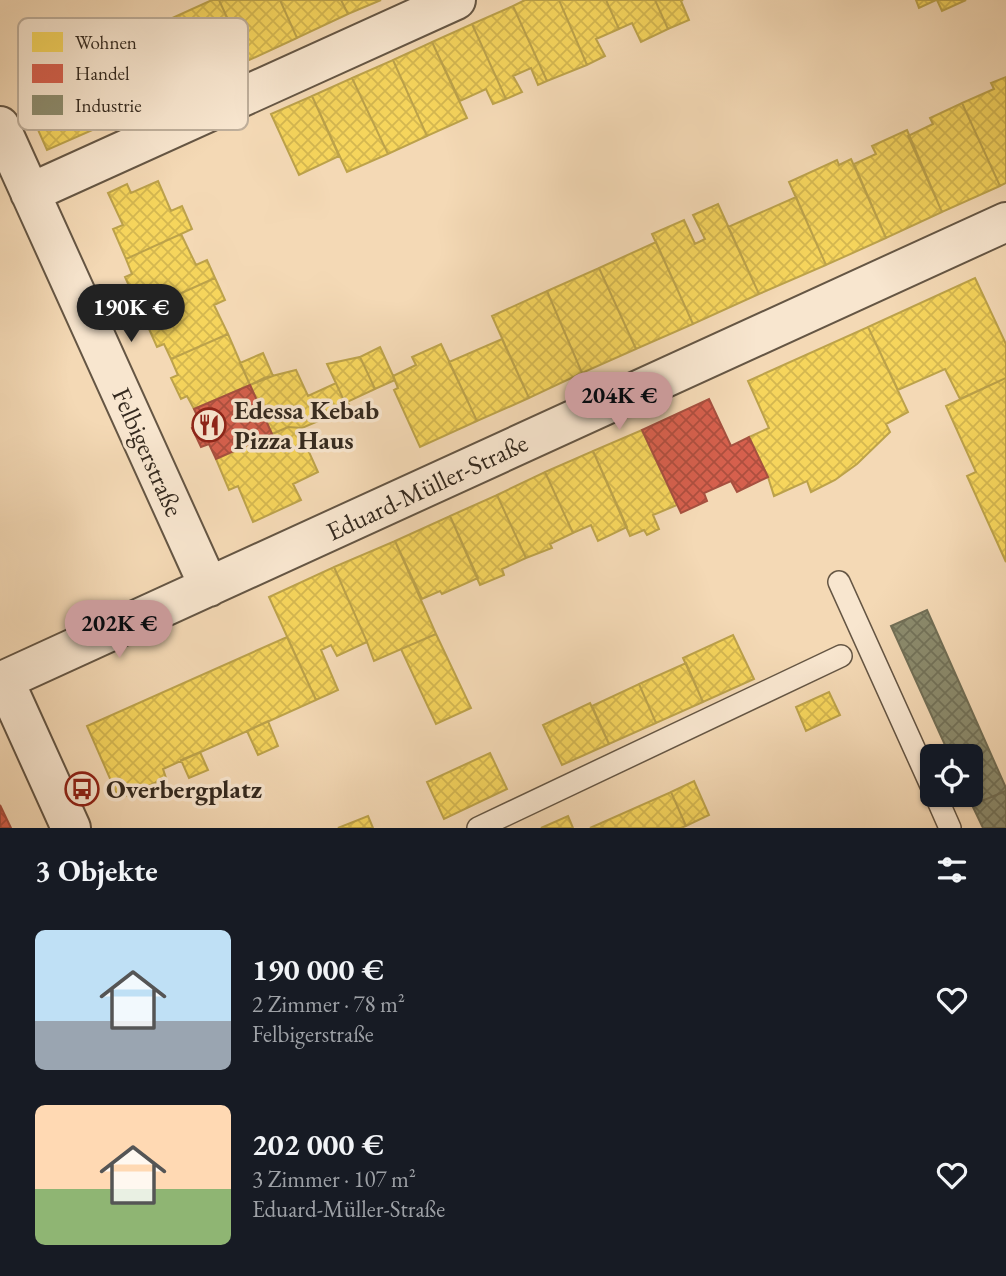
<!DOCTYPE html>
<html lang="de">
<head>
<meta charset="utf-8">
<style>
	body { margin:0; font-family:"EB Garamond",serif; background:#20242c; color:#f1f3f6; height:100vh; display:flex; flex-direction:column; font-size:26px; white-space:nowrap }
	* { box-sizing:border-box; margin:0 }
	p { font-size:23px; color:#9ea1a6 }
	.icon { flex:none; width:38px; height:38px; fill:none; stroke:currentColor; stroke-width:2; stroke-linecap:round; stroke-linejoin:round }
	.map { position:relative; height:828px; overflow:hidden }
	.side { display:flex; flex-direction:column; background:#171b24; flex:1 }
	.side>* { flex:none }
	.controls { position:absolute; left:920px; top:744px; display:grid; gap:14px }
	.controls a { display:grid; place-items:center; width:63px; height:63px; border-radius:10px; background:#171b24; box-shadow:0 2px 5px #0004; font-size:35px }
	.price { position:absolute; translate:-50% -60px; padding:0 16px; border-radius:24px; background:#c59692; color:#111; font-size:23px; line-height:46px; filter:drop-shadow(0 2px 4px #0008) }
	.price::after { content:''; position:absolute; left:50%; top:42px; width:21px; height:16px; margin-left:-10px; background:inherit; clip-path:polygon(0 0,100% 0,50% 100%) }
	.price.on { background:#222; color:#fff }
	ul { padding:0; list-style:none }
	li { display:flex; align-items:center; gap:21px; height:175px; padding:0 35px }
	li span { display:grid; place-items:center; flex:none; width:196px; height:140px; border-radius:10px; color:#555 }
	li>.icon { margin-inline-start:auto }
	span .icon { width:84px; height:84px; fill:#fffc; stroke-width:1 }
	li b { font-size:30px }
	h2 { display:flex; justify-content:space-between; align-items:center; height:84px; padding:0 35px; font-size:30px }
	.map>svg:first-child { display:block }
	.homes { fill:url(#homes-cross-hatch); stroke:#bca24a; stroke-width:2 }
	.shops { fill:url(#shops-cross-hatch); stroke:#a6503f; stroke-width:2 }
	.industry { fill:url(#industry-cross-hatch); stroke:#726f56; stroke-width:2 }
	.lines { fill:none; stroke-linecap:round; stroke-linejoin:round }
	.service-casing { stroke:#655644; stroke-width:24 }
	.minor-casing { stroke:#655644; stroke-width:42 }
	.service { stroke:#f8e6cf; stroke-width:21 }
	.minor { stroke:#f8e6cf; stroke-width:38 }
	.labels { text-anchor:middle; stroke-width:7; stroke-linejoin:round; paint-order:stroke }
	.poi-label { font-size:26px; font-weight:bold; fill:#352a1f; stroke:#f8e6cf; text-anchor:start }
	.street-label { font-size:26px; fill:#352a1f; stroke:#f8e6cf }
	.key { fill:#f8e6cf; stroke:#beae9a; stroke-width:2 }
	.key-label { font-size:19px; fill:#352a1f }
</style>
</head>
<body>
<div class="map">
<svg width="1006" height="828" viewBox="0 0 1006 828">
	<defs>
		<pattern id="homes-cross-hatch" width="8" height="8" patternUnits="userSpaceOnUse" patternTransform="scale(1.75)"><rect width="8" height="8" fill="#f6d55c"/><path d="M0 0l8 8M0 8l8-8" fill="none" stroke="#d4b750"/></pattern>
		<pattern id="shops-cross-hatch" width="8" height="8" patternUnits="userSpaceOnUse" patternTransform="scale(1.75)"><rect width="8" height="8" fill="#d6604d"/><path d="M0 0l8 8M0 8l8-8" fill="none" stroke="#ae4f3f"/></pattern>
		<pattern id="industry-cross-hatch" width="8" height="8" patternUnits="userSpaceOnUse" patternTransform="scale(1.75)"><rect width="8" height="8" fill="#8c8c6e"/><path d="M0 0l8 8M0 8l8-8" fill="none" stroke="#73735a"/></pattern>
	</defs>
	<rect width="100%" height="100%" fill="#f4d9b5"/>
	<filter id="stains"><feTurbulence type="fractalNoise" baseFrequency=".00286" numOctaves="4"/><feColorMatrix values="0 0 0 0 .2 0 0 0 0 .09 0 0 0 0 .02 0 0 0 .5 -.17"/></filter>
	<radialGradient id="worn" r=".72"><stop offset=".6" stop-color="#630" stop-opacity="0"/><stop offset="1" stop-color="#630" stop-opacity=".3"/></radialGradient>
	<path class="homes" d="M212 0H219L247 61 197 82 170 19Z
		M219 0H280L297 38 247 61Z
		M280 0H341L348 14 297 38Z
		M341 0H381L348 14Z
		M525 0H559L587 65 547 81 513 6Z
		M559 0H606L619 29 596 39 605 56 587 65Z
		M606 0H655L668 29 641 42 632 23 619 29Z
		M655 0H683L681 1 689 20 668 29Z
		M916 0H936L919 8Z
		M937 0H966L942 11Z
		M513 6 547 81 538 85 531 68 513 76 522 92 506 99 472 24Z
		M472 24 506 99 493 104 486 89 460 101 432 42Z
		M432 42 467 118 427 136 393 60Z
		M50 49 56 60 65 56 97 128 47 150 19 87 43 76 34 56Z
		M393 60 427 136 388 154 352 78Z
		M1006 77V183L1000 186 962 103 994 89 991 83Z
		M352 78 388 154 347 172 312 96Z
		M312 96 339 156 299 175 271 114Z
		M962 103 1000 186 942 212 908 136 933 124 930 118Z
		M907 130 942 212 886 238 854 164 876 154 872 146Z
		M851 159 886 238 826 265 789 182 837 160 839 165Z
		M158 181 171 211 182 206 192 229 126 259 113 229 123 225 108 193 127 184 131 193Z
		M796 197 826 265 759 294 728 227Z
		M718 204 759 294 693 324 652 234 684 220 695 244 705 239 693 215Z
		M181 234 196 265 207 260 215 278 148 308 141 294 134 297 125 277 132 274 126 259Z
		M656 242 693 324 636 349 599 268Z
		M599 268 636 349 582 373 547 291Z
		M215 278 225 300 214 305 228 334 171 359 164 344 157 347 149 329 155 326 148 308Z
		M975 278 1006 344V378L960 399 945 369 898 390 868 327Z
		M547 291 582 373 529 398 492 316Z
		M868 327 908 412 886 424 890 432 857 464 835 480 811 492 807 481 774 496 768 477 749 437 769 428 748 381Z
		M228 334 250 385 194 409 187 396 181 399 171 378 178 375 171 359Z
		M502 339 529 398 477 421 449 362Z
		M441 344 477 421 420 447 394 390 398 388 393 376 416 365 412 357Z
		M380 347 395 380 375 389 360 357Z
		M263 353 273 376 250 385 240 363Z
		M360 357 375 389 345 403 327 364Z
		M296 370 308 396 336 383 345 403 347 402 351 407 302 428 288 427 272 434 250 385 264 378Z
		M1006 378V562L967 476 976 472 946 406Z
		M288 427 302 428 304 441 318 472 293 484 301 500 253 522 238 486 229 490 216 459Z
		M642 430 677 505 653 515 659 529 647 535 644 530 630 536 593 451Z
		M593 451 627 527 598 541 591 525 573 533 545 472Z
		M545 472 573 533 550 544 552 548 526 558 497 495Z
		M497 495 526 558 502 569 504 575 480 585 450 516Z
		M450 516 478 578 442 594 440 591 422 599 395 541Z
		M395 541 436 634 374 661 367 642 334 567Z
		M334 567 367 642 337 656 331 645 321 650 338 690 316 700 269 597Z
		M436 634 471 708 436 724 401 649Z
		M733 635 754 679 703 702 683 658Z
		M287 637 316 700 163 769 166 778 119 799 87 726Z
		M686 663 703 702 656 723 639 684Z
		M639 684 656 723 609 744 592 706Z
		M829 692 840 715 806 731 796 707Z
		M590 703 609 744 562 765 543 725Z
		M268 721 278 746 258 755 247 731Z
		M200 752 208 770 189 778 181 760Z
		M490 753 507 789 444 819 427 782Z
		M694 781 709 815 686 826 671 792Z
		M671 792 686 826 681 828H590Z
		M368 816 373 828H338Z
		M568 816 573 828H541Z"/>
	<path class="shops" d="M250 385 272 434 216 459 209 444 201 447 192 428 201 424 194 409Z
		M709 399 731 446 749 437 768 477 737 492 731 481 704 493 707 501 681 513 642 430Z
		M0 805 11 828H0Z"/>
	<path class="industry" d="M927 610 1006 788V791L972 805 968 794H971V756H950L891 626Z
		M1006 791V828H983L972 805Z"/>
	<g class="lines">
		<defs>
			<path id="service" d="M839 582 933 790
				M935 794 950 828
				M478 828 841 656"/>
			<path id="minor" d="M0 126 209 587
				M30 193 456 0
				M4 680 71 828
				M0 682 1006 222"/>
		</defs>
		<use href="#service" class="service-casing"/>
		<use href="#minor" class="minor-casing"/>
		<use href="#service" class="service"/>
		<use href="#minor" class="minor"/>
	</g>
	<defs>
		<symbol id="restaurant-ring" viewBox="-11 -11 22 22"><circle r="9.5" fill="#f8e6cf" stroke="#8f2418" stroke-width="1.5"/><path d="M-5-6h1v4h1v-4h1v4h1v-4h1v5L-1.5 .5V6h-2V.5L-5-1ZM5-6V6H3V1.5H1.5Q1.5-4 5-6Z" fill="#8f2418"/></symbol>
		<symbol id="bus-ring" viewBox="-11 -11 22 22"><circle r="9.5" fill="#f8e6cf" stroke="#8f2418" stroke-width="1.5"/><path d="M-5-6H5V4H4V6H2V4H-2V6H-4V4H-5ZM-3.5-4V0h7V-4ZM-3.5 1.2v1.5H-2V1.2ZM2 1.2v1.5H3.5V1.2Z" fill="#8f2418"/></symbol>
	</defs>
	<g fill-rule="evenodd">
		<use href="#restaurant-ring" x="190" y="406" width="38" height="38"/>
		<use href="#bus-ring" x="63" y="770" width="38" height="38"/>
	</g>
	<g class="labels">
		<g class="poi-label">
			<text x="234" y="419">Edessa Kebab<tspan x="234" dy="30">Pizza Haus</tspan></text>
			<text x="106" y="798">Overbergplatz</text>
		</g>
		<g class="street-label">
			<text transform="translate(148 452) rotate(66)" y="9">Felbigerstraße</text>
			<text transform="translate(427 487) rotate(-25)" y="9">Eduard-Müller-Straße</text>
		</g>
	</g>
	<rect x="18" y="18" width="230" height="112" rx="10" class="key"/>
	<rect x="32" y="32" width="31" height="20" fill="#f6d55c"/>
	<rect x="32" y="64" width="31" height="19" fill="#d6604d"/>
	<rect x="32" y="95" width="31" height="20" fill="#8c8c6e"/>
	<g class="key-label">
		<text x="75" y="49">Wohnen</text>
		<text x="75" y="80">Handel</text>
		<text x="75" y="112">Industrie</text>
	</g>
	<rect width="100%" height="100%" filter="url(#stains)"/>
	<rect width="100%" height="100%" fill="url(#worn)"/>
</svg>
<div class="controls">
<a><svg class="icon" aria-label="locate" viewBox="0 0 24 24"><circle cx="12" cy="12" r="6"/><path d="M12 2v4M12 18v4M2 12h4M18 12h4"/></svg></a>
</div>
<b class="price on" style="left:131px;top:344px">190K €</b>
<b class="price" style="left:619px;top:432px">204K €</b>
<b class="price" style="left:119px;top:660px">202K €</b>
</div>
<section class="side">
<h2>3 Objekte<svg class="icon" aria-label="filters" viewBox="0 0 24 24"><path d="M4 7h16M4 17h16"/><circle cx="9" cy="7" r="2"/><circle cx="15" cy="17" r="2"/></svg></h2>
<ul>
<li><span style="background:linear-gradient(#bfe0f5 65%,#9aa5b1 0)"><svg class="icon" aria-label="home" viewBox="0 0 24 24"><path d="M3 11l9-7 9 7M6 9v11h12V9"/></svg></span><div><b>190 000 €</b><p>2 Zimmer · 78 m²</p><p>Felbigerstraße</p></div><svg class="icon" aria-label="heart" viewBox="0 0 24 24"><path d="M12 20l-8-8c-3-5 5-10 8-4 3-6 11-1 8 4z"/></svg></li>
<li><span style="background:linear-gradient(#ffd9b3 60%,#8fb573 0)"><svg class="icon" aria-label="home" viewBox="0 0 24 24"><path d="M3 11l9-7 9 7M6 9v11h12V9"/></svg></span><div><b>202 000 €</b><p>3 Zimmer · 107 m²</p><p>Eduard-Müller-Straße</p></div><svg class="icon" aria-label="heart" viewBox="0 0 24 24"><path d="M12 20l-8-8c-3-5 5-10 8-4 3-6 11-1 8 4z"/></svg></li>
</ul>
</section>
</body>
</html>
